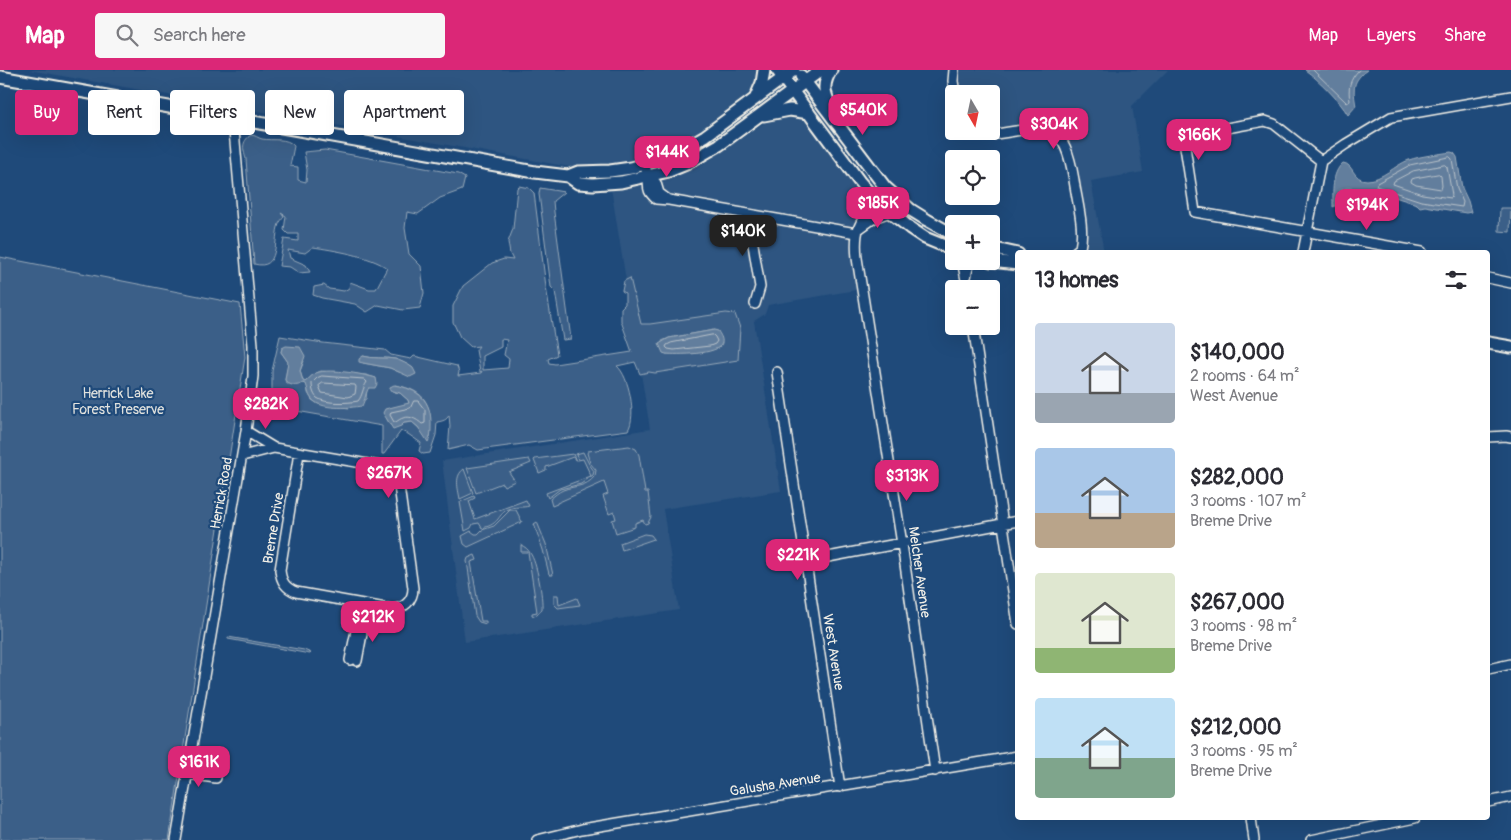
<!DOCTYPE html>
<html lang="en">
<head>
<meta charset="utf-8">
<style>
	body { margin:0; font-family:Pangolin,sans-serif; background:#f7f7f7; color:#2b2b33; height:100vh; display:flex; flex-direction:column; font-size:19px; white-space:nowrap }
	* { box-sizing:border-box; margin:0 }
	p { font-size:16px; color:#7c7c81 }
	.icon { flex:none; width:28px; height:28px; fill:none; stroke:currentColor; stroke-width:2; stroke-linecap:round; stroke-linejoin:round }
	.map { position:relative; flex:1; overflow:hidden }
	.panel { position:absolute; left:1015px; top:180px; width:475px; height:570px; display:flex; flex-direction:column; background:#fff; border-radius:5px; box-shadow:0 5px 20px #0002 }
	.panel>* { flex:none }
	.hud { position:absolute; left:15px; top:20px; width:475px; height:45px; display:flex; gap:10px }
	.needle { width:32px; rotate:171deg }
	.tools { position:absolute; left:945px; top:15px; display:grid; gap:10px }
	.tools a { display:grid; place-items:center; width:55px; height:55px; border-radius:5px; background:#fff; box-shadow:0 5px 20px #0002; font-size:25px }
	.price { position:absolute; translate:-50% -42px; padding:0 11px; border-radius:10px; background:#db2777; color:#fff; font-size:16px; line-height:32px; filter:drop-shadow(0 1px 2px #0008) }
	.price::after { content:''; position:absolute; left:50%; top:30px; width:15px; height:11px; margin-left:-8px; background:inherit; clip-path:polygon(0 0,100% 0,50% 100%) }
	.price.current { background:#222; color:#fff }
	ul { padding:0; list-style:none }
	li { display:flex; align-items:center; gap:15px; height:125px; padding:0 20px }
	li span { display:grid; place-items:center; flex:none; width:140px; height:100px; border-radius:5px; color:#555 }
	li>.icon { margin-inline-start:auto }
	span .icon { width:60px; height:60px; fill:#fffc; stroke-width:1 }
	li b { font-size:21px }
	h2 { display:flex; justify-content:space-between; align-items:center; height:60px; padding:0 20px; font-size:21px }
	.tag { padding:0 18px; border-radius:5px; background:#fff; box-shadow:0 5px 20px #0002; font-size:18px; line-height:45px }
	.tag.current { background:#db2777; color:#fff }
	header { display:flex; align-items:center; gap:30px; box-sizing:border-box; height:70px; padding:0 25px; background:#db2777; color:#fff }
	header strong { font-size:24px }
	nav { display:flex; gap:28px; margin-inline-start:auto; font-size:18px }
	.search { width:350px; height:45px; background:#f7f7f7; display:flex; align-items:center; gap:12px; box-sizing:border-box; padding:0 18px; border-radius:5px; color:#7c7c81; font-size:19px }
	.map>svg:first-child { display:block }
	.built { fill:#2d5581 }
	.green { fill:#3a5f88; stroke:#97a8b8; fill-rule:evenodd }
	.water { fill:#627e9d; stroke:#9cacbb }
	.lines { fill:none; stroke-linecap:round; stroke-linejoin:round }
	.shore { stroke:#bac3ca; stroke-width:1 }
	.minor-casing { stroke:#f4f1e8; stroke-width:12 }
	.major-casing { stroke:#f4f1e8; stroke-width:15 }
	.minor { stroke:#1f4a7a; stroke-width:9 }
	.major { stroke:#1f4a7a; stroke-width:11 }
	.labels { text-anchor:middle; stroke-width:4.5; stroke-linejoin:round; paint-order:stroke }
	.park-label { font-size:14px; fill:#e1e2de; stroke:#1f4a7a }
	.street-label { font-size:14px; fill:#f4f1e8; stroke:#1f4a7a }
</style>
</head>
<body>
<header>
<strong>Map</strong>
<div class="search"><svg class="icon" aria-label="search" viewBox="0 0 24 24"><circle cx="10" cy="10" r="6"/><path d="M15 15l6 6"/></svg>Search here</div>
<nav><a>Map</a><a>Layers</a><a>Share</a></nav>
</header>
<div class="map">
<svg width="1511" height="770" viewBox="0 0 1511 770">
	<rect width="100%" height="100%" fill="#1f4a7a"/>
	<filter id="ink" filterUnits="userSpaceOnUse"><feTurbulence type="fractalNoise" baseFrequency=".02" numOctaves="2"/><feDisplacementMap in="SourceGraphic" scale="10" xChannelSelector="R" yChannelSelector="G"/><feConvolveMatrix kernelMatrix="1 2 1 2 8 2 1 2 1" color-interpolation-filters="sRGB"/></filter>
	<g filter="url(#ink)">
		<path class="built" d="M29 0H759L756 15 746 26 715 53 679 76 642 91 614 96 576 98Z
			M951 0H1168L1132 36 1143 102 1091 111 1104 182H1070L1075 178 1078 172 1079 161 1068 94 1059 72 1049 65 1036 62 990 69H979L966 65 991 61V24H954V37L949 11Z
			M783 45 798 47 809 54 879 139 856 166 862 219 768 235 765 244 754 251 781 421 663 439 679 540 465 572 442 391 650 359 611 118 667 107 690 100 705 93 724 80 770 49Z"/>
		<path class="green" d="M251 65C255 65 258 68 262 69 273 71 287 67 294 76L290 96 298 97V110L306 112 307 100 304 82 325 80 458 104 465 108 462 120 440 128 418 144 407 142 405 158 409 184 421 196 424 223 420 238 403 240 378 235 367 242 355 234 322 228 313 225 314 217 324 215 329 219 344 221 349 218 350 212 369 219H376L387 198C371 186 333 180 313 177L305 183 288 180 290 188 306 195 310 202 299 203 290 197 279 196 284 169 298 171V164H288L284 160 286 146 281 143 284 147C283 148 279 153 279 154 273 169 281 201 254 194L246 89C243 79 241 72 251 65Z
			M519 116 529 118 534 123 546 217 557 285 548 289 549 293 555 294 632 282 621 251V238L625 234V223L622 221 624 211 630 208 641 254H650L726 243 735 244 740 258 738 290 655 303 649 302 640 304 635 292 617 296C629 306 637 346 628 360L478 380 469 375 448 380 450 356 449 345C447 350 443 351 437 352L436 365 430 383 423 384 419 381 421 373 408 364 401 361 384 384H382V356L268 336 272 320V301L280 266 323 273 385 280 391 285 411 289 414 286 457 296 459 302 458 306 481 303 482 301 480 302 476 280 479 276 471 277 460 267 453 252V236L463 216 492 193 504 189 513 190 510 184 508 172 513 159 517 118ZM714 260 719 278 696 283 666 284 662 271 669 268ZM501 269 507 270 504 285 509 289 508 298 483 300V286L501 277ZM282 278 304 291 300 301 303 311 305 312 314 304 321 301 366 305 376 308 367 319 366 329 349 338 318 334 312 330 308 323 307 314 303 313 287 314 285 310 288 292 281 282ZM363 286C373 289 384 287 395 289 401 291 407 294 413 298L399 302 390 298 363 293ZM395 315C429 321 432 337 430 368L412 352 390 355 387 349 386 339 409 334 408 330 400 323 394 322Z
			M540 118 564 122 553 131 554 142 571 269 563 270 555 221 551 217 539 124Z
			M1500 138H1511L1510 162 1499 161Z
			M0 187 240 234 245 287 169 770H0Z
			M629 376 636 379 639 385 645 422H648L651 447 648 453 645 454 643 450 635 453V457L616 463 612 450 616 449 614 442 609 444 603 426 608 424 604 412 557 433V434L552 436 550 429C554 426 558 422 563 420 576 415 585 418 595 406L596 400 590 393 587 383 588 381Z
			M583 382 589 394 594 401 593 405 581 414 560 419 548 428 546 423 591 406 583 389 578 390 576 384Z
			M573 384 576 391 573 387 546 397V400L539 403 534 390 535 389Z
			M529 389 531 393 509 402 515 411 504 416 502 413 476 423 467 398Z
			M464 399 473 423 460 429C458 418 454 406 464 399Z
			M474 426 475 428 469 431 475 449 526 430 529 436C523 438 515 436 509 439 497 444 501 454 482 458L479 453 473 454 471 458 465 461 460 432Z
			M510 440H516L522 452 468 477 464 474 462 466 471 461 475 464H478L482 460 494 456Z
			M537 452 546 474 553 505H550L549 504 543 480 534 454Z
			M644 464 651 465 654 469 622 480 620 473Z
			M521 475C525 477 528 479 530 483 537 492 543 527 542 539L537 545 534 546 532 545V543L537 542 528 482H521Z
			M475 485 477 490 471 492 481 551H486V554L479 552 475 546 467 491 468 488Z
			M554 525H558L559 535 577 528 580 535 558 538 554 534Z
			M228 567 304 580 311 583 310 584 228 569Z"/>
		<path class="water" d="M1305 0H1367C1352 11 1353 19 1356 36L1348 45C1340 31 1318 9 1305 0Z
			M1451 82 1454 83 1457 87 1462 118 1468 131 1471 142 1466 143 1425 136 1420 137 1417 134 1388 125 1350 118H1346L1339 121 1336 129 1335 136 1333 137C1333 123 1331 103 1343 93 1354 94 1352 110 1367 110 1382 110 1395 95 1409 90 1420 86 1439 84 1451 82Z
			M714 260 718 261C720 265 723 268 722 273 719 285 676 285 666 284L663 283 659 274 669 268Z
			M286 276 300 277 305 286 300 301 303 311 305 312C308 310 311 306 314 304 325 297 363 304 376 308L377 314 375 318H369C366 321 365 330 362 336 349 338 320 340 312 329 308 325 308 319 306 314L303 313C297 317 289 316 285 310L288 292 281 282 282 278Z
			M363 286C373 289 384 287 395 289 401 291 408 294 413 298L416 304 410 307 390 298 363 293 359 292V289Z
			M394 315C418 319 432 330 431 356 431 361 431 367 428 372L418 357 412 352 404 353 401 356 393 359 383 343 385 339 409 333 408 330 400 323 390 320V317Z"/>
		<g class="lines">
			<path class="shore" d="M1313 0 1347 33 1350 31C1348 18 1349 10 1359 0
				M1450 87 1452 89 1457 119 1463 132 1462 137 1421 131 1376 116 1377 113 1410 95Z
				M1445 95 1447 97 1452 125 1451 128 1422 124 1393 114 1394 111 1413 101Z
				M1439 104 1441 106 1442 116 1441 119 1416 115 1411 112 1412 109 1415 108Z
				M713 265 715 267 717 271 715 274 710 276 674 280 668 279 666 277 667 275 671 273Z
				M322 306 364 309 367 312C362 319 363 325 358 331 349 333 325 334 317 328 313 324 312 318 312 313L317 308Z
				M323 313 355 315 356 317 355 324 348 327 322 323 319 316Z
				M414 331H418L425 340V353L422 354C414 347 406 344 396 352H394L390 345 391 342 410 338Z"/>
			<defs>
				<path id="minor" d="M954 0 953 11 955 24
					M967 61C977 67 986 65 997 64 1049 55 1064 51 1074 110 1077 132 1085 157 1080 178L1075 182
					M1321 91 1274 54 1265 51 1194 64 1184 70 1195 142 1422 182
					M644 95C645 98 648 103 648 107 649 118 646 120 656 129L669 130 856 163
					M648 106 656 113 659 123 667 129
					M876 131C859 153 854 159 857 188L902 474 935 701
					M753 145 751 162 760 217 755 234
					M860 158 874 148 890 142
					M1303 182 1321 91 1346 74 1391 47 1511 26
					M962 191 968 219
					M966 207 968 198 972 191
					M1488 208 1511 213
					M973 256 1018 554
					M777 302 840 717
					M246 361 274 378 380 396C391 399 396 405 399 416L413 518C413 531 404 539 391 539L296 522C285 518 281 511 280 500L299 383
					M1488 367 1506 366 1511 367
					M242 386 274 378
					M807 491 1018 451
					M350 590 356 561 359 558 363 534
					M357 591 362 564 359 558
					M1488 599 1511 594
					M187 704 216 708
					M1488 732 1511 727
					M1251 748 1254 770
					M176 770 246 361 253 306V275L233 49
					M537 770 582 759 1018 686
					M1311 770 1415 748"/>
				<path id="major" d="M777 0 859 111 876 131 910 158 925 168 954 180
					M801 6 885 117 911 140 927 150 954 165
					M0 7 535 102 568 106 578 113 593 114 621 112 669 101 686 94 719 75 821 0
					M756 27 762 13 764 0
					M831 39C825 23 821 16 831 0
					M764 45 790 40 809 43
					M568 106 578 102 610 101 631 98 655 91 679 81 705 66 794 0
					M991 178 1018 184
					M991 191 1018 194
					M1488 273 1511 277"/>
			</defs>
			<use href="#minor" class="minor-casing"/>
			<use href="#major" class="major-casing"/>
			<use href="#minor" class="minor"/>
			<use href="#major" class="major"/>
		</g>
	</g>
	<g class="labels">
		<g class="park-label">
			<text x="118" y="328">Herrick Lake<tspan x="118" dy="16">Forest Preserve</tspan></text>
		</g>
		<g class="street-label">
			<text transform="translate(221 423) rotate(-80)" y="5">Herrick Road</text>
			<text transform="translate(273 458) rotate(-81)" y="5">Breme Drive</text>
			<text transform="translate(920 502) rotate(82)" y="5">Melcher Avenue</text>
			<text transform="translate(834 582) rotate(81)" y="5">West Avenue</text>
			<text transform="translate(775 714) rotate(-9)" y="5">Galusha Avenue</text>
		</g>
	</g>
</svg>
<div class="tools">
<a><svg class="needle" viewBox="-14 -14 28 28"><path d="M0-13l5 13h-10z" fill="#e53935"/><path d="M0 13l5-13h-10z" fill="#7c7c81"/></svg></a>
<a><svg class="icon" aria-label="locate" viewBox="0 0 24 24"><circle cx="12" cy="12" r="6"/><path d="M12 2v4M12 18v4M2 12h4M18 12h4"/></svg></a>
<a>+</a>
<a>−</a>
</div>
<b class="price" style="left:863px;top:66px">$540K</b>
<b class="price" style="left:1054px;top:80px">$304K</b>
<b class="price" style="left:1199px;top:91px">$166K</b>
<b class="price" style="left:667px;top:108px">$144K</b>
<b class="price" style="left:878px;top:159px">$185K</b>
<b class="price" style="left:1367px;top:161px">$194K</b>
<b class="price current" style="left:743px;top:187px">$140K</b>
<b class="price" style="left:266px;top:360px">$282K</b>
<b class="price" style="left:389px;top:429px">$267K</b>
<b class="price" style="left:907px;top:432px">$313K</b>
<b class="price" style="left:798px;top:511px">$221K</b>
<b class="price" style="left:373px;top:573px">$212K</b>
<b class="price" style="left:199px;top:718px">$161K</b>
<div class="hud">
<a class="tag current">Buy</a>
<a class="tag">Rent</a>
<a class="tag">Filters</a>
<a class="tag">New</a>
<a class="tag">Apartment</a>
</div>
<section class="panel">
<h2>13 homes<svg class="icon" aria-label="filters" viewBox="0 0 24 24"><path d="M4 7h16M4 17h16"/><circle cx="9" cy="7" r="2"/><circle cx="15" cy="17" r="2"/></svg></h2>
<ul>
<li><span style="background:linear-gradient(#c9d6e8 70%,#9aa5b1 0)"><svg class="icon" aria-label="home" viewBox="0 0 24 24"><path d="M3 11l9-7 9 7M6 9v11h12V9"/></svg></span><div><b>$140,000</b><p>2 rooms · 64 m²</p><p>West Avenue</p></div></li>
<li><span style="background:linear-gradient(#a9c7e8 65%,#b9a48a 0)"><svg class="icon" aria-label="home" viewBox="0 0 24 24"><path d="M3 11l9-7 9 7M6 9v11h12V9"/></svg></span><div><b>$282,000</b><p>3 rooms · 107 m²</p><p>Breme Drive</p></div></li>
<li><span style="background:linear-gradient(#dfe7d0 75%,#8fb573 0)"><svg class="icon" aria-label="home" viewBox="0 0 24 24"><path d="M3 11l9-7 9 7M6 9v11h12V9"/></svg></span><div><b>$267,000</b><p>3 rooms · 98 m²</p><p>Breme Drive</p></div></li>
<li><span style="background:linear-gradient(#bfe0f5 60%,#7fa58c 0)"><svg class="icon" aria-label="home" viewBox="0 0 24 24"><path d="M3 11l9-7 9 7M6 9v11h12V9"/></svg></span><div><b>$212,000</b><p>3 rooms · 95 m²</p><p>Breme Drive</p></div></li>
</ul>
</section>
</div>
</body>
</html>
